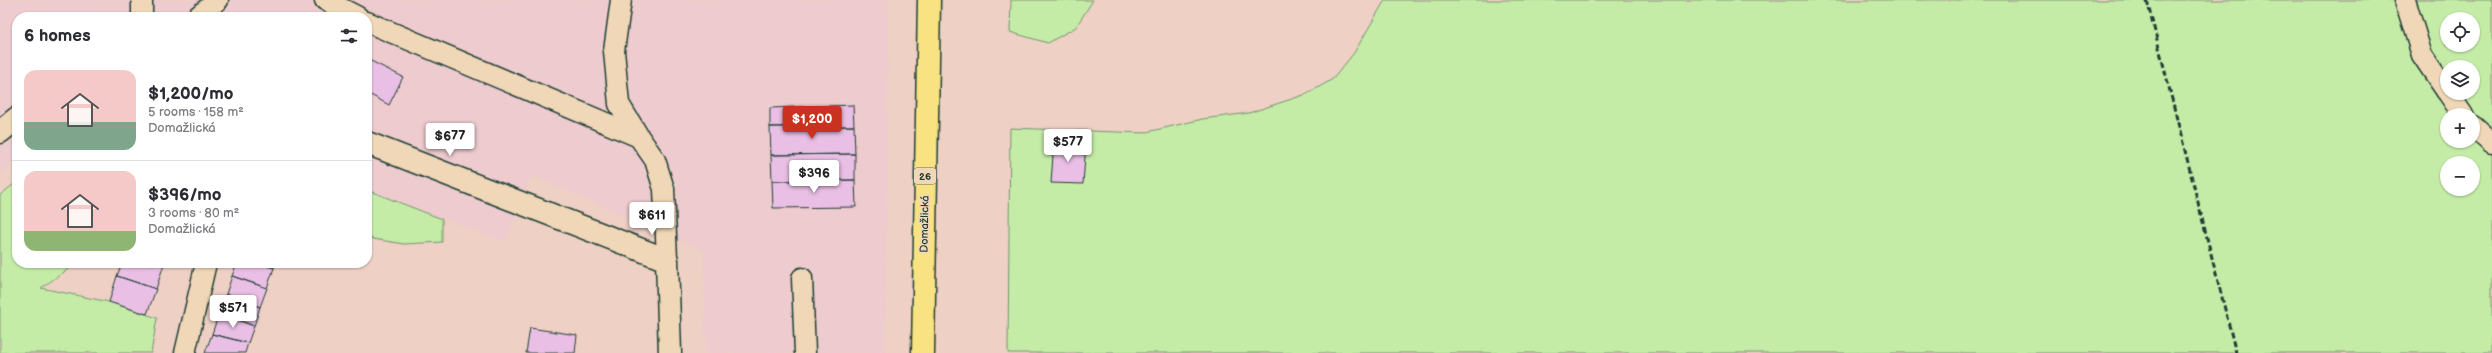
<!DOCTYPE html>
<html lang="en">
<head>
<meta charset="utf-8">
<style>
	body { margin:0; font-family:"Balsamiq Sans",sans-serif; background:#f2f2f3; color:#2b2b33; height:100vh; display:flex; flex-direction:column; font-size:15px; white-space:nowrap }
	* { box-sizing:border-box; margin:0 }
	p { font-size:13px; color:#7c7c81 }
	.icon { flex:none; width:22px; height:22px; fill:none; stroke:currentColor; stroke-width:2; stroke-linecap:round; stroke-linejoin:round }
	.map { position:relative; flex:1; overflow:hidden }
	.drawer { position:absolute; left:12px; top:12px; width:360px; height:256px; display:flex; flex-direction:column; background:#fff; border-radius:16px; box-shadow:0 1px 3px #0004 }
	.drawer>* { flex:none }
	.buttons { position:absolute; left:2440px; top:12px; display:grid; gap:8px }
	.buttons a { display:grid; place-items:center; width:40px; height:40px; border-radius:50%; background:#fff; box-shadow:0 1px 3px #0004; font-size:20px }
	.price { position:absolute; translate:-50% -34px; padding:0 9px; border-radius:4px; background:#fff; color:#222; font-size:13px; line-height:26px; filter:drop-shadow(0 1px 2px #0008) }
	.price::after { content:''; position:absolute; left:50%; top:24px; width:12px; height:9px; margin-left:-6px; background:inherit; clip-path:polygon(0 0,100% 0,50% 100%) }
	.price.on { background:#c8321e; color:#fff }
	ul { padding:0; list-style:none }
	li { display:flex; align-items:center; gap:12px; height:100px; padding:0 12px }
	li+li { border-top:1px solid #e1e1e2 }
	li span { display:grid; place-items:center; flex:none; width:112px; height:80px; border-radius:12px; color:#555 }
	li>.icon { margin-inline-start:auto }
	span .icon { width:48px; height:48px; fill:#fffc; stroke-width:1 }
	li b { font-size:17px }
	h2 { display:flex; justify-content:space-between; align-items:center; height:48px; padding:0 12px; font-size:17px }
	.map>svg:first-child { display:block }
	.built { fill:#edcbcf }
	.green { fill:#c5eca7; stroke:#72946e; fill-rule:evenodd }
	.building { fill:#eabfe5; stroke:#1f3d34 }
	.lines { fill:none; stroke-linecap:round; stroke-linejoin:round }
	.lane-casing { stroke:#1f3d34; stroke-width:23 }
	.street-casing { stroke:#1f3d34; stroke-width:25 }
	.primary-casing { stroke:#1f3d34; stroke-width:25 }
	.lane { stroke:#efd7b7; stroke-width:20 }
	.street { stroke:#efd7b7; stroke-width:22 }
	.primary { stroke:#f8e281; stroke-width:22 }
	.rail { stroke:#1f3d34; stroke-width:3; stroke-dasharray:6 3; stroke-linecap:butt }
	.labels { text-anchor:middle; stroke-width:3.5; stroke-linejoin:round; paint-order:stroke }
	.shield { fill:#efd7b7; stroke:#5d6b5b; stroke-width:1 }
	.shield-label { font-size:10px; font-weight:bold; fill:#1f3d34 }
	.street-label { font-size:11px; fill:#1f3d34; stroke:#efd7b7 }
</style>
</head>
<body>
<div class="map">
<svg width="2492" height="353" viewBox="0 0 2492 353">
	<rect width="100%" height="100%" fill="#eed0c5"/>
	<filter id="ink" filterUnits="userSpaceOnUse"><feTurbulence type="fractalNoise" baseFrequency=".025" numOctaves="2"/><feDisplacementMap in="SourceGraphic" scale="8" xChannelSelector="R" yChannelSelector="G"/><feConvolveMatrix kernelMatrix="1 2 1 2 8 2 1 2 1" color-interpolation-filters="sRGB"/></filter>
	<g filter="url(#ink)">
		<path class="built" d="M0 0H888L885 353H706L704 250 531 175 506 242 367 190V17H17V157L0 173Z"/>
		<path class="green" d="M1011 0H1093L1076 27 1048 43 1010 32Z
			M1385 0H2492V353H1008L1010 128 1143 133 1203 119 1249 113 1307 94 1333 79 1354 53ZM2447 19H2473V45H2447ZM2447 67H2473V93H2447ZM2447 115H2473V141H2447ZM2447 163H2473V189H2447Z
			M17 182V263H77L41 288 109 302 157 318 151 353H0V195Z
			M367 190 442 219V242L404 244 367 238Z"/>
		<path class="building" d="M367 59 403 77 389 105 367 93Z
			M853 105 854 126 770 127V108Z
			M854 126 855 154 771 155 770 127Z
			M1054 141 1086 143 1083 184 1051 183Z
			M855 154V180L772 181 771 155Z
			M855 180 856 207 773 208 772 181Z
			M122 263 164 264 156 289 117 276Z
			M237 263H258L274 268 267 288 232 276Z
			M258 263H276L274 268Z
			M117 276 156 289 147 314 109 302Z
			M232 276 267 288 260 307 226 294Z
			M226 294 260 307 254 326 219 313Z
			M219 313 254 326 248 343 212 334Z
			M530 328 577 335 575 353H526Z
			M212 334 248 343 245 353H205Z"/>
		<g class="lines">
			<defs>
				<path id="lane" d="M142 0V17
					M325 0 358 17
					M621 0 614 51 619 104 639 137
					M2405 0 2422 55 2447 92
					M197 17 218 0
					M367 22 639 137 655 160 664 189 667 260
					M2448 93 2463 115
					M2473 126 2492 143
					M802 278 805 353
					M185 353 206 263"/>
				<path id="street" d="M0 132 17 118
					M367 143 667 260 670 353"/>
				<path id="primary" d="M923 353 929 0"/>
			</defs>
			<use href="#lane" class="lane-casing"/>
			<use href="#street" class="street-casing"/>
			<use href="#primary" class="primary-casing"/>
			<use href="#lane" class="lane"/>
			<use href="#street" class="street"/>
			<use href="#primary" class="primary"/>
			<path class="rail" d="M2147 0 2236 353"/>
		</g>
	</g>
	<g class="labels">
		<rect class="shield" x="914" y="168" width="22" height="16" rx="3"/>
		<g class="shield-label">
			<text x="925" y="180">26</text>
		</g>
		<g class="street-label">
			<text transform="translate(924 224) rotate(-89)" y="4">Domažlická</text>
		</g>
	</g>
</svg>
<div class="buttons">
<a><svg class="icon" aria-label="locate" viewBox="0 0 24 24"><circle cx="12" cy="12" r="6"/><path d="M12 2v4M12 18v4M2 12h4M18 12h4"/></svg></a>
<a><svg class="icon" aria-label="layers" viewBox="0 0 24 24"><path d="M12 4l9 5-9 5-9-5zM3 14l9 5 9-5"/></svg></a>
<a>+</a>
<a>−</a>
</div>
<b class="price on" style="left:812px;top:140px">$1,200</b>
<b class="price" style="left:450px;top:157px">$677</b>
<b class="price" style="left:1068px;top:163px">$577</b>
<b class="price" style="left:814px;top:194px">$396</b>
<b class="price" style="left:652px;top:236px">$611</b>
<b class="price" style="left:233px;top:329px">$571</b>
<section class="drawer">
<h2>6 homes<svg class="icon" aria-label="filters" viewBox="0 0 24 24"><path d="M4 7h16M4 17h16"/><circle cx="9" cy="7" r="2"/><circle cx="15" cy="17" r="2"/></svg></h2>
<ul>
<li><span style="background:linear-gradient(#f6c9c9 65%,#7fa58c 0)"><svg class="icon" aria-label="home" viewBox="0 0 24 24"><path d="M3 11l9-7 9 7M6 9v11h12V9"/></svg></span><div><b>$1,200/mo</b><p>5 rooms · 158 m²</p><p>Domažlická</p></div></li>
<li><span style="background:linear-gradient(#f6c9c9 75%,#8fb573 0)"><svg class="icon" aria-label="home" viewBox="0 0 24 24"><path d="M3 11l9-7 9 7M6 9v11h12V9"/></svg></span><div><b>$396/mo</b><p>3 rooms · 80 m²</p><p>Domažlická</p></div></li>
</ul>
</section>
</div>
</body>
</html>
